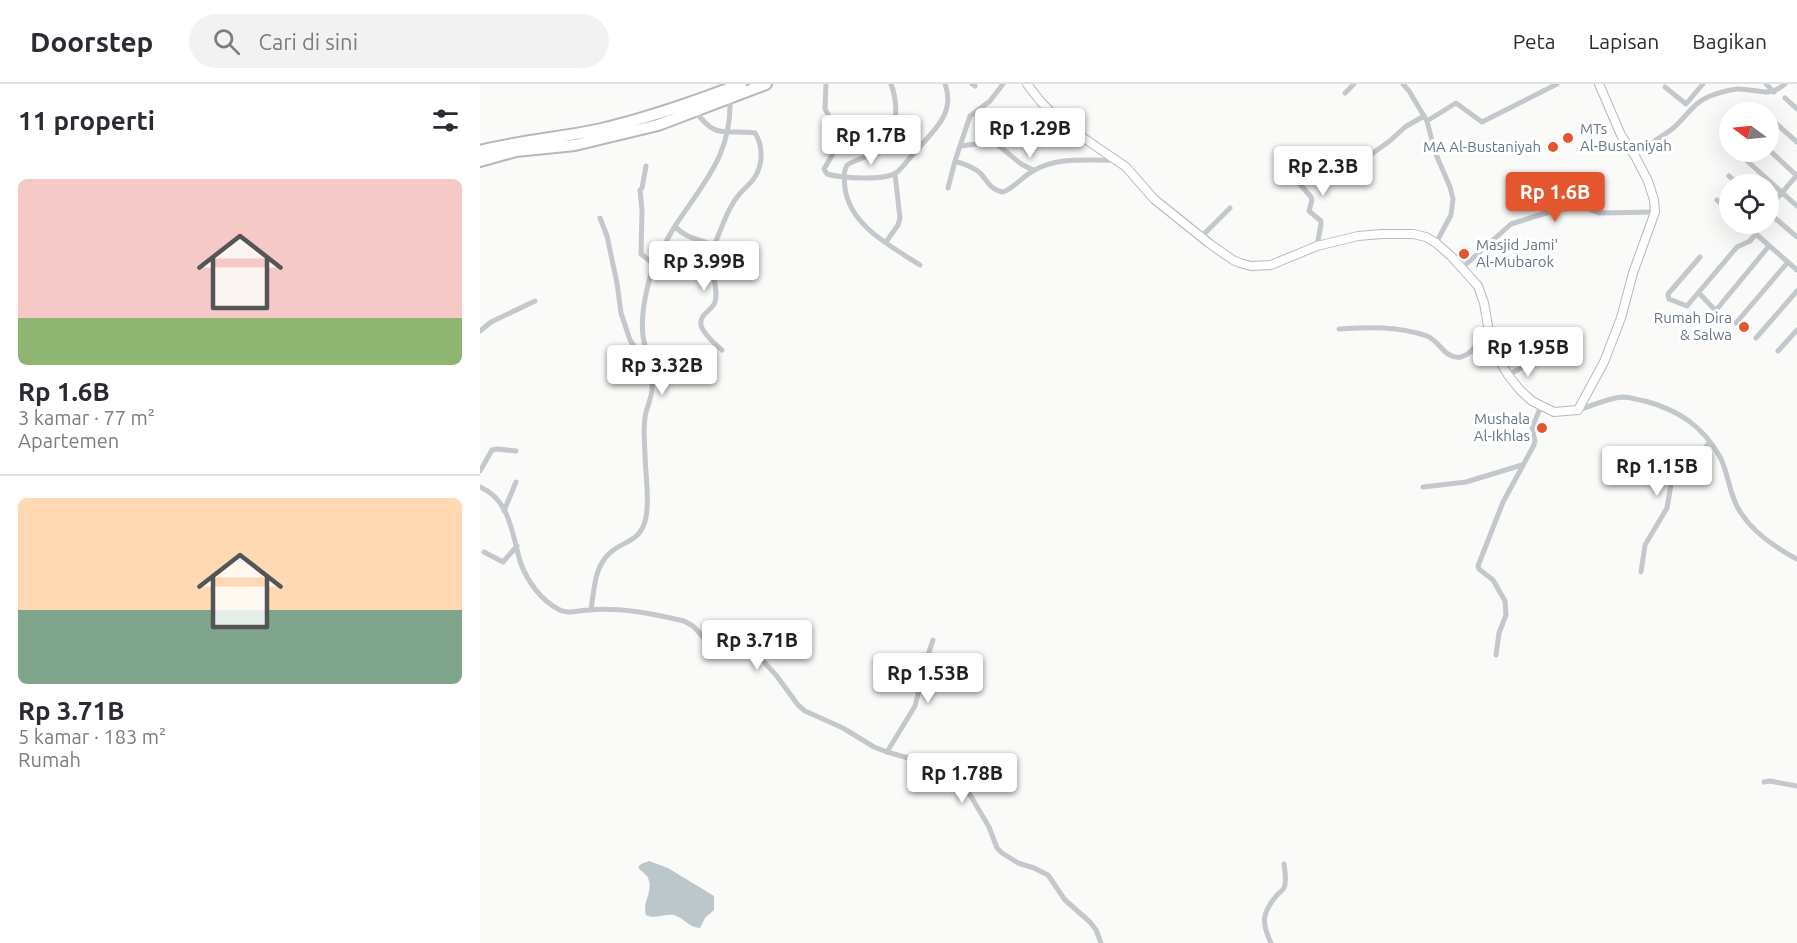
<!DOCTYPE html>
<html lang="id">
<head>
<meta charset="utf-8">
<style>
	body { margin:0; font-family:Ubuntu,sans-serif; background:#f2f2f3; color:#2b2b33; height:100vh; display:flex; flex-direction:column; font-size:22px; white-space:nowrap }
	* { box-sizing:border-box; margin:0 }
	p { font-size:20px; color:#7c7c81 }
	.icon { flex:none; width:33px; height:33px; fill:none; stroke:currentColor; stroke-width:2; stroke-linecap:round; stroke-linejoin:round }
	.map { position:relative; flex:1; overflow:hidden }
	.sheet { display:flex; flex-direction:column; background:#fff; width:480px }
	.sheet>* { flex:none }
	.needle { width:39px; rotate:285deg }
	.controls { position:absolute; left:1239px; top:18px; display:grid; gap:12px }
	.controls a { display:grid; place-items:center; width:60px; height:60px; border-radius:50%; background:#fff; box-shadow:0 6px 24px #0002; font-size:30px }
	.price { position:absolute; translate:-50% -51px; padding:0 14px; border-radius:6px; background:#fff; color:#222; font-size:20px; line-height:39px; filter:drop-shadow(0 2px 3px #0008) }
	.price::after { content:''; position:absolute; left:50%; top:36px; width:18px; height:14px; margin-left:-9px; background:inherit; clip-path:polygon(0 0,100% 0,50% 100%) }
	.price.current { background:#e4572e; color:#fff }
	ul { padding:0; list-style:none }
	li { display:grid; align-content:center; gap:12px; height:318px; padding:0 18px }
	li+li { border-top:2px solid #e1e1e2 }
	li span { display:grid; place-items:center; height:186px; border-radius:9px; color:#555 }
	li>.icon { margin-inline-start:auto }
	span .icon { width:108px; height:108px; fill:#fffc; stroke-width:1 }
	li b { font-size:26px }
	h2 { display:flex; justify-content:space-between; align-items:center; height:72px; padding:0 18px; font-size:26px }
	header { display:flex; align-items:center; gap:36px; box-sizing:border-box; height:84px; padding:0 30px; background:#fff; border-bottom:2px solid #e1e1e2 }
	header strong { font-size:28px }
	nav { display:flex; gap:33px; margin-inline-start:auto; font-size:21px }
	.search { width:420px; height:54px; background:#f2f2f3; display:flex; align-items:center; gap:15px; box-sizing:border-box; padding:0 21px; border-radius:33px; color:#7c7c81; font-size:22px }
	main { display:flex; flex:1; min-height:0 }
	.map>svg:first-child { display:block }
	.water { fill:#bbc7cb }
	.lines { fill:none; stroke-linecap:round; stroke-linejoin:round }
	.secondary-casing { stroke:#b3babf; stroke-width:10 }
	.highway-casing { stroke:#b4b9bd; stroke-width:14 }
	.street { stroke:#c3c8cc; stroke-width:5 }
	.secondary { stroke:#fff; stroke-width:8 }
	.highway { stroke:#fff; stroke-width:10 }
	.poi-dot { fill:#e4572e; stroke:#fff; stroke-width:2 }
	.labels { text-anchor:middle; stroke-width:6; stroke-linejoin:round; paint-order:stroke }
	.poi-label { font-size:15px; fill:#657683; stroke:#fff; text-anchor:end }
</style>
</head>
<body>
<header>
<strong>Doorstep</strong>
<div class="search"><svg class="icon" aria-label="search" viewBox="0 0 24 24"><circle cx="10" cy="10" r="6"/><path d="M15 15l6 6"/></svg>Cari di sini</div>
<nav><a>Peta</a><a>Lapisan</a><a>Bagikan</a></nav>
</header>
<main>
<section class="sheet">
<h2>11 properti<svg class="icon" aria-label="filters" viewBox="0 0 24 24"><path d="M4 7h16M4 17h16"/><circle cx="9" cy="7" r="2"/><circle cx="15" cy="17" r="2"/></svg></h2>
<ul>
<li><span style="background:linear-gradient(#f6c9c9 75%,#8fb573 0)"><svg class="icon" aria-label="home" viewBox="0 0 24 24"><path d="M3 11l9-7 9 7M6 9v11h12V9"/></svg></span><div><b>Rp 1.6B</b><p>3 kamar · 77 m²</p><p>Apartemen</p></div></li>
<li><span style="background:linear-gradient(#ffd9b3 60%,#7fa58c 0)"><svg class="icon" aria-label="home" viewBox="0 0 24 24"><path d="M3 11l9-7 9 7M6 9v11h12V9"/></svg></span><div><b>Rp 3.71B</b><p>5 kamar · 183 m²</p><p>Rumah</p></div></li>
</ul>
</section>
<div class="map">
<svg width="1317" height="859" viewBox="0 0 1317 859">
	<rect width="100%" height="100%" fill="#fafaf8"/>
	<path class="water" d="M169 777 188 784 234 812V826L225 834 220 844C210 844 204 834 194 831 184 829 176 836 166 831 162 817 174 807 168 794 166 789 161 788 158 783L161 780Z"/>
	<g class="lines">
		<defs>
			<path id="secondary" d="M547 0 561 18 577 34 595 48 646 83 674 115 730 160 753 176 760 179 771 182 791 181 837 162 878 152 902 150H933L946 153 956 159 971 172 998 202 1004 219 1009 248 1016 271 1028 291 1040 306 1052 317 1074 328 1098 326 1124 278 1141 234 1153 189 1175 128 1174 116 1168 97 1155 72 1141 51 1119 0"/>
			<path id="highway" d="M0 67C38 57 78 54 117 46 166 35 214 18 261 0
				M0 77 36 67 95 61 178 41 286 0"/>
		</defs>
		<use href="#secondary" class="secondary-casing"/>
		<use href="#highway" class="highway-casing"/>
		<path class="street" d="M346 0 345 25 357 47V53L354 68 344 85 347 90C361 94 403 97 416 89 423 84 429 74 435 68 453 47 476 30 465 0
			M411 0C419 21 418 52 398 67 389 73 376 75 367 81 363 89 364 95 365 104 370 142 411 162 440 181
			M492 0 495 2
			M923 0 929 7 947 37 955 68 970 103 973 115 971 131 956 159
			M1286 0 1294 8
			M1185 3 1206 20 1223 0
			M865 9 874 0
			M1305 14 1317 25
			M216 28C236 56 246 45 275 49 284 63 283 84 272 97 265 105 258 110 253 119 245 132 240 148 234 162
			M1292 36 1317 58
			M947 37 976 19 1002 38 1077 0
			M481 62 510 58 518 61 541 80 553 86
			M1288 65 1317 92
			M813 66 801 73 800 77 831 113 832 116 829 127 841 137V140L837 162
			M1155 72C1167 60 1179 55 1192 45 1205 35 1212 19 1230 12 1238 9 1249 6 1257 5 1276 4 1288 15 1305 0
			M1265 75 1317 122
			M475 77C483 80 495 83 501 90 508 98 511 106 523 108 534 104 542 93 553 87 578 72 608 77 635 76
			M1249 92 1258 100
			M860 93 911 56 925 43 944 32
			M468 104 475 77 490 32 510 17 523 0
			M1237 116 1250 127
			M1288 125 1317 91
			M1288 128 1317 153
			M120 134 127 152 137 199 141 229 150 256 168 282
			M1275 140 1274 146 1276 150 1317 186
			M195 142C205 155 221 155 234 162 232 170 231 178 232 186 234 196 238 208 235 218 232 227 219 230 221 241 223 250 235 260 242 266
			M721 153 750 124
			M406 158 418 141 420 134 415 90
			M1220 173 1188 210 1189 215 1207 222 1257 163 1270 157 1276 150
			M174 180C182 167 188 152 197 139 225 97 252 69 250 15
			M983 183 1031 140 1063 130 1083 125 1106 124 1119 129 1175 128
			M1219 209 1235 226 1237 225 1289 162
			M1256 239 1308 178
			M859 245C890 243 918 242 947 252 960 257 965 276 981 273 993 270 999 255 1009 248
			M0 247 11 238 55 217
			M1276 254 1317 207
			M1298 267 1317 246
			M1028 291 1056 276
			M1098 326C1112 322 1128 314 1142 313 1150 313 1158 316 1165 317 1198 326 1223 342 1240 373 1249 390 1249 412 1261 429 1274 449 1296 464 1317 475
			M0 387 12 366 17 365 36 367
			M0 403C31 416 32 452 41 480 48 498 61 516 78 525 87 531 99 526 109 526 140 523 174 530 204 537L213 542 224 554 262 566 282 576 296 591 318 621 325 627 363 644 394 663 407 668 453 681 473 691 486 704 509 743 517 764 522 769 538 779 554 784 568 791 585 816 610 838 616 846 621 859
			M943 403 986 398 1042 381
			M24 427 36 398
			M4 468 23 478 37 462
			M1161 488 1165 461 1187 424 1191 400 1207 386 1230 358
			M111 525C114 508 114 487 126 473 139 456 161 461 166 433 170 412 165 391 165 369 164 356 163 341 166 328 168 321 171 314 172 306 173 288 166 270 163 252 160 228 167 202 174 180L161 170 162 126 160 106 162 104 166 82
			M1016 571 1019 549 1026 531 1025 517 1013 496 999 485 998 482 1023 418 1054 361 1055 357 1052 344 1061 322
			M407 668 435 622 447 574 453 556
			M1284 698 1290 697 1317 702
			M791 859C781 838 782 829 797 811 799 809 803 806 804 804 807 797 805 787 804 780"/>
		<use href="#secondary" class="secondary"/>
		<use href="#highway" class="highway"/>
	</g>
	<g class="poi-dot">
		<circle cx="1088" cy="54" r="6"/>
		<circle cx="1073" cy="63" r="6"/>
		<circle cx="984" cy="170" r="6"/>
		<circle cx="1264" cy="243" r="6"/>
		<circle cx="1062" cy="344" r="6"/>
	</g>
	<g class="labels">
		<g class="poi-label">
			<text x="1100" y="50" text-anchor="start">MTs<tspan x="1100" dy="17">Al-Bustaniyah</tspan></text>
			<text x="1061" y="68">MA Al-Bustaniyah</text>
			<text x="996" y="166" text-anchor="start">Masjid Jami'<tspan x="996" dy="17">Al-Mubarok</tspan></text>
			<text x="1252" y="239">Rumah Dira<tspan x="1252" dy="17">&amp; Salwa</tspan></text>
			<text x="1050" y="340">Mushala<tspan x="1050" dy="17">Al-Ikhlas</tspan></text>
		</g>
	</g>
</svg>
<div class="controls">
<a><svg class="needle" viewBox="-14 -14 28 28"><path d="M0-13l5 13h-10z" fill="#e53935"/><path d="M0 13l5-13h-10z" fill="#7c7c81"/></svg></a>
<a><svg class="icon" aria-label="locate" viewBox="0 0 24 24"><circle cx="12" cy="12" r="6"/><path d="M12 2v4M12 18v4M2 12h4M18 12h4"/></svg></a>
</div>
<b class="price" style="left:550px;top:75px">Rp 1.29B</b>
<b class="price" style="left:391px;top:82px">Rp 1.7B</b>
<b class="price" style="left:843px;top:113px">Rp 2.3B</b>
<b class="price current" style="left:1075px;top:139px">Rp 1.6B</b>
<b class="price" style="left:224px;top:208px">Rp 3.99B</b>
<b class="price" style="left:1048px;top:294px">Rp 1.95B</b>
<b class="price" style="left:182px;top:312px">Rp 3.32B</b>
<b class="price" style="left:1177px;top:413px">Rp 1.15B</b>
<b class="price" style="left:277px;top:587px">Rp 3.71B</b>
<b class="price" style="left:448px;top:620px">Rp 1.53B</b>
<b class="price" style="left:482px;top:720px">Rp 1.78B</b>
</div>
</main>
</body>
</html>
